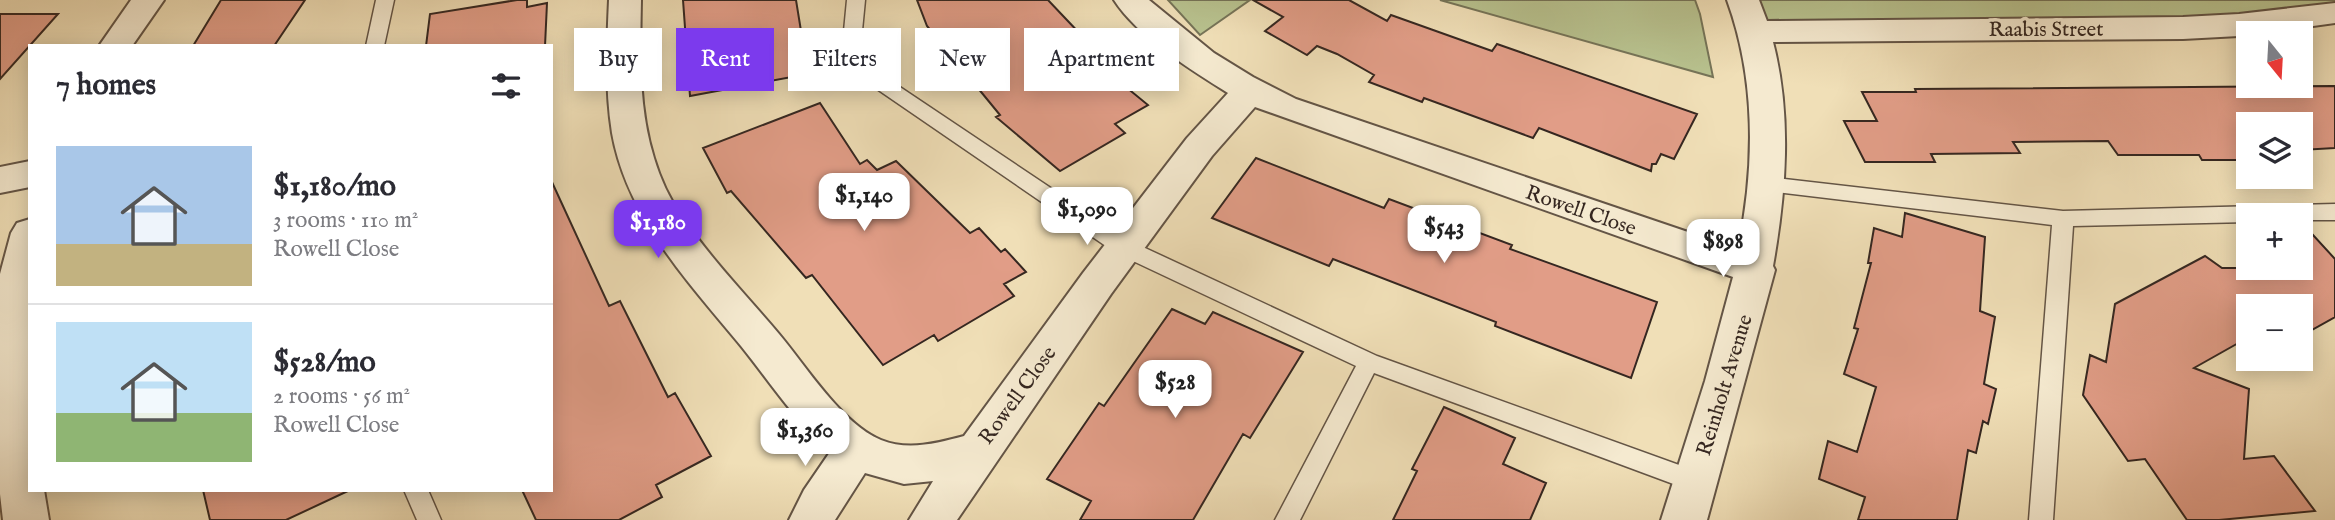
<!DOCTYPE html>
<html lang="en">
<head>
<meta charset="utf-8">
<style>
	body { margin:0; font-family:"IM FELL English",serif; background:#f7f7f7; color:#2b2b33; height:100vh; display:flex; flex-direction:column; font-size:26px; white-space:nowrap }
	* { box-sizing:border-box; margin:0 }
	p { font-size:23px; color:#7c7c81 }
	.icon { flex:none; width:38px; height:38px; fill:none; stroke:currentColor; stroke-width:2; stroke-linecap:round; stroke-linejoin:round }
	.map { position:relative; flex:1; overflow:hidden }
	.side { position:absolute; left:28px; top:44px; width:525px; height:448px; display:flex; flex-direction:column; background:#fff; border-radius:0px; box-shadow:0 4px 18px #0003 }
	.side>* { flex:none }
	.top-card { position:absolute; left:574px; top:28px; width:665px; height:63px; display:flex; gap:14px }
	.needle { width:46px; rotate:162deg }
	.fabs { position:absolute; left:2236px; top:21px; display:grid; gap:14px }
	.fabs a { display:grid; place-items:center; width:77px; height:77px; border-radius:0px; background:#fff; box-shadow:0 4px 18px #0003; font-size:35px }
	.price { position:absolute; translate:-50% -60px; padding:0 16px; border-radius:14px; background:#fff; color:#222; font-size:23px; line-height:46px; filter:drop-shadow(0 2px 4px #0008) }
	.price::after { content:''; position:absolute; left:50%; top:42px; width:21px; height:16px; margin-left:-10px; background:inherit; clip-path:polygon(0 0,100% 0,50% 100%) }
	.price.current { background:#7c3aed; color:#fff }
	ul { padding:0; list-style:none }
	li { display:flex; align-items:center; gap:21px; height:175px; padding:0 28px }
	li+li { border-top:2px solid #e1e1e2 }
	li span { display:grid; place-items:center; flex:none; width:196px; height:140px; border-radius:0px; color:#555 }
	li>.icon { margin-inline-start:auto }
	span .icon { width:84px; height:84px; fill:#fffc; stroke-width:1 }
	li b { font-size:30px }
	h2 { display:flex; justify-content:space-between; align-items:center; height:84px; padding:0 28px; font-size:30px }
	.pill { padding:0 24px; border-radius:0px; background:#fff; box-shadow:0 4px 18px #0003; font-size:24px; line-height:63px }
	.pill.current { background:#7c3aed; color:#fff }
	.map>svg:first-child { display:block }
	.green { fill:#b8c28f; stroke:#767458; stroke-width:2 }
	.building { fill:#e19d87; stroke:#352721; stroke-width:2 }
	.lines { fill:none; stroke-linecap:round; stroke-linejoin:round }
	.service-casing { stroke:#645546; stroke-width:3 }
	.minor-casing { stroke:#645546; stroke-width:4 }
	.tertiary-casing { stroke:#645546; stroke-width:4 }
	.service { fill:#f5ead0; fill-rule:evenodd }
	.minor { fill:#f5ead0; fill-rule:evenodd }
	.tertiary { fill:#f5ead0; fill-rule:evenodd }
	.labels { text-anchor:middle; stroke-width:7; stroke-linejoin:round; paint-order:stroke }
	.street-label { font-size:21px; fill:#352721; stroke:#f5ead0 }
</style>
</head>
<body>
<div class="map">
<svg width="2335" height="520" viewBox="0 0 2335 520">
	<rect width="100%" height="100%" fill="#f0dfb7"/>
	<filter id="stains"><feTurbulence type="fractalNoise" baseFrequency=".00286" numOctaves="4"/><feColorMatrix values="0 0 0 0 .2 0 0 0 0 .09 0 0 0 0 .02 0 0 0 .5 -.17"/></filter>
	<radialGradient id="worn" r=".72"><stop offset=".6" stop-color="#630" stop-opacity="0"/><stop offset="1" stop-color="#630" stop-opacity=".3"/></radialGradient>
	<path class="green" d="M1168 0H1250L1200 35Z
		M1440 0H1695L1700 14 1713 77Z
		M1743 0H2335V13L1755 32Z"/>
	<path class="building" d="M221 0H305L274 46H193Z
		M517 0H527V7L547 3 545 46H426L430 14Z
		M683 0H796L808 74 690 96Z
		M917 0H1048L1083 37 1071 42 1148 105 1115 124 1125 133 1060 171 996 117 1000 115 927 26Z
		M1253 0H1349L1387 21 1391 15 1492 51 1497 44 1697 114 1674 159 1661 154 1656 164H1652L1651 171 1539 128 1533 138 1424 98 1422 102 1369 82 1374 75 1337 54 1317 46 1307 55 1265 31 1283 17Z
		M0 14H58L0 79Z
		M2335 86V148L2301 150V124H2249V160H2202L2199 155H2118L2108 141 2013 142 2020 153 1931 154 1935 162H1865L1844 121H1877L1862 92H1916L1915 89Z
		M820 103 860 164 867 160 877 170 896 161 970 233 979 228 1001 252 1005 249 1026 272 1004 284 1014 296 938 341 934 335 883 365 812 275 806 278 731 191 727 193 703 148Z
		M1256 158 1384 208 1389 199 1512 245 1510 249 1657 302 1631 378 1495 326 1496 322 1333 259 1329 266 1212 218Z
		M551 180 609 306 620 301 668 397 675 393 711 456 656 485 662 497 619 520H536L522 490H551Z
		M1905 213 1985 237 1980 311 1995 317 1984 384 1996 389 1988 424 1983 421 1976 453 1968 450 1957 520H1858L1865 497 1819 479 1828 441 1857 452 1876 387 1844 374 1858 329 1854 328 1871 263H1868L1874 228 1902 237Z
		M2302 223 2335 259V317L2301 336V306H2249V337L2194 368 2249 389 2244 459 2274 456 2315 511 2219 520H2187L2145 459 2128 461 2083 395 2090 355 2106 362 2115 304 2205 256 2222 268H2301Z
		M1172 309 1205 324 1213 312 1303 352 1250 438 1243 434 1193 520H1080L1091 501 1047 479 1099 403 1104 406Z
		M1444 407 1515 438 1503 464 1546 483 1530 520H1393L1417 471 1412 469Z
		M203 490H350L286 520H210Z"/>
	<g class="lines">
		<defs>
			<path id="service" d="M376 0H394L384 46H366Z
				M847 0H865L860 51 888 79 1130 241 1377 356 1704 474 1707 481 1704 488 1695 492 1374 373 1300 520H1275L1356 366 1116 253 874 87 842 52Z
				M1767 177 2063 211 2335 204V220H2301V215H2249V222L2073 226 2053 520H2029L2052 225 1767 191 1760 189 1757 184 1760 179Z
				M404 490H428L441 520H417Z"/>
			<path id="minor" d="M609 0H641C640 52 638 107 654 158 660 178 669 198 681 215 710 258 746 295 779 334 806 366 842 424 881 440 908 451 938 443 964 436L1083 273 1187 138 1228 93C1191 70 1138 37 1114 0H1149L1214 53 1253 77 1296 99 1738 249C1755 167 1756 79 1727 0H1759L1767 21 2183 17 2239 14 2335 3V23L2239 36 2183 39 1773 42C1792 115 1786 193 1773 266L1775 270 1707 520H1661L1705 381 1733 277 1255 107 1212 156 1111 294 957 520H909L933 481 904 484 865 473 835 520H789L804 490 830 452C795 421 770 382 741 346 688 282 627 217 612 133 605 89 607 44 609 0Z
				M30 161V187L0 193V167Z"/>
			<path id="tertiary" d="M131 0H164L132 46H99Z
				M30 219V490H44L49 520H3L0 494V274L11 233 17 223Z"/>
		</defs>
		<use href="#service" class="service-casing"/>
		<use href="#minor" class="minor-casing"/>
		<use href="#tertiary" class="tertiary-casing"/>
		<use href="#service" class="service"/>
		<use href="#minor" class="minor"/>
		<use href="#tertiary" class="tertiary"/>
	</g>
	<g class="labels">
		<g class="street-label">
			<text x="2046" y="36">Raabis Street</text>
			<text transform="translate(1581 210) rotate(19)" y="7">Rowell Close</text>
			<text transform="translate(1724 385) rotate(-73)" y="7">Reinholt Avenue</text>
			<text transform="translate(1017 395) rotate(-54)" y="7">Rowell Close</text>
		</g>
	</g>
	<rect width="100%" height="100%" filter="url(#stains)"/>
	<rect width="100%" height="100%" fill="url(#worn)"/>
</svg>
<div class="fabs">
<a><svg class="needle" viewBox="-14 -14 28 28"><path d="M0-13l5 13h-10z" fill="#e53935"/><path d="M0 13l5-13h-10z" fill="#7c7c81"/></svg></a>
<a><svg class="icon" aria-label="layers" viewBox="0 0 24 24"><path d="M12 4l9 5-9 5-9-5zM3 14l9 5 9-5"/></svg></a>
<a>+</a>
<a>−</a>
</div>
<b class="price" style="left:864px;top:233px">$1,140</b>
<b class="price" style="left:1087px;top:247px">$1,090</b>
<b class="price current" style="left:658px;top:260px">$1,180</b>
<b class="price" style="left:1444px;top:265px">$543</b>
<b class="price" style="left:1723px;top:279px">$898</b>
<b class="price" style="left:1175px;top:420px">$528</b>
<b class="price" style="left:805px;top:468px">$1,360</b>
<div class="top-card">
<a class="pill">Buy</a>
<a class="pill current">Rent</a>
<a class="pill">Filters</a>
<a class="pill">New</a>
<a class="pill">Apartment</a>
</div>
<section class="side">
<h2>7 homes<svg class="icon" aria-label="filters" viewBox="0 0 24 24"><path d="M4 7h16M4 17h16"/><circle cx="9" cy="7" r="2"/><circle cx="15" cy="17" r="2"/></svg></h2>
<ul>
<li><span style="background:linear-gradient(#a9c7e8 70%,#c2b280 0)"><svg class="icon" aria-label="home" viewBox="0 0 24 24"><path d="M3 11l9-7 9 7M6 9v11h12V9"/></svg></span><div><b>$1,180/mo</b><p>3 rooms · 110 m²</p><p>Rowell Close</p></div></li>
<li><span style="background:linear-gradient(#bfe0f5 65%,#8fb573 0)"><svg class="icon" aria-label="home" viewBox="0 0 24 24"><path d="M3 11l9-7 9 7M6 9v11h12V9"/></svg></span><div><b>$528/mo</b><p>2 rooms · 56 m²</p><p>Rowell Close</p></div></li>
</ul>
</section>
</div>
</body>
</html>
